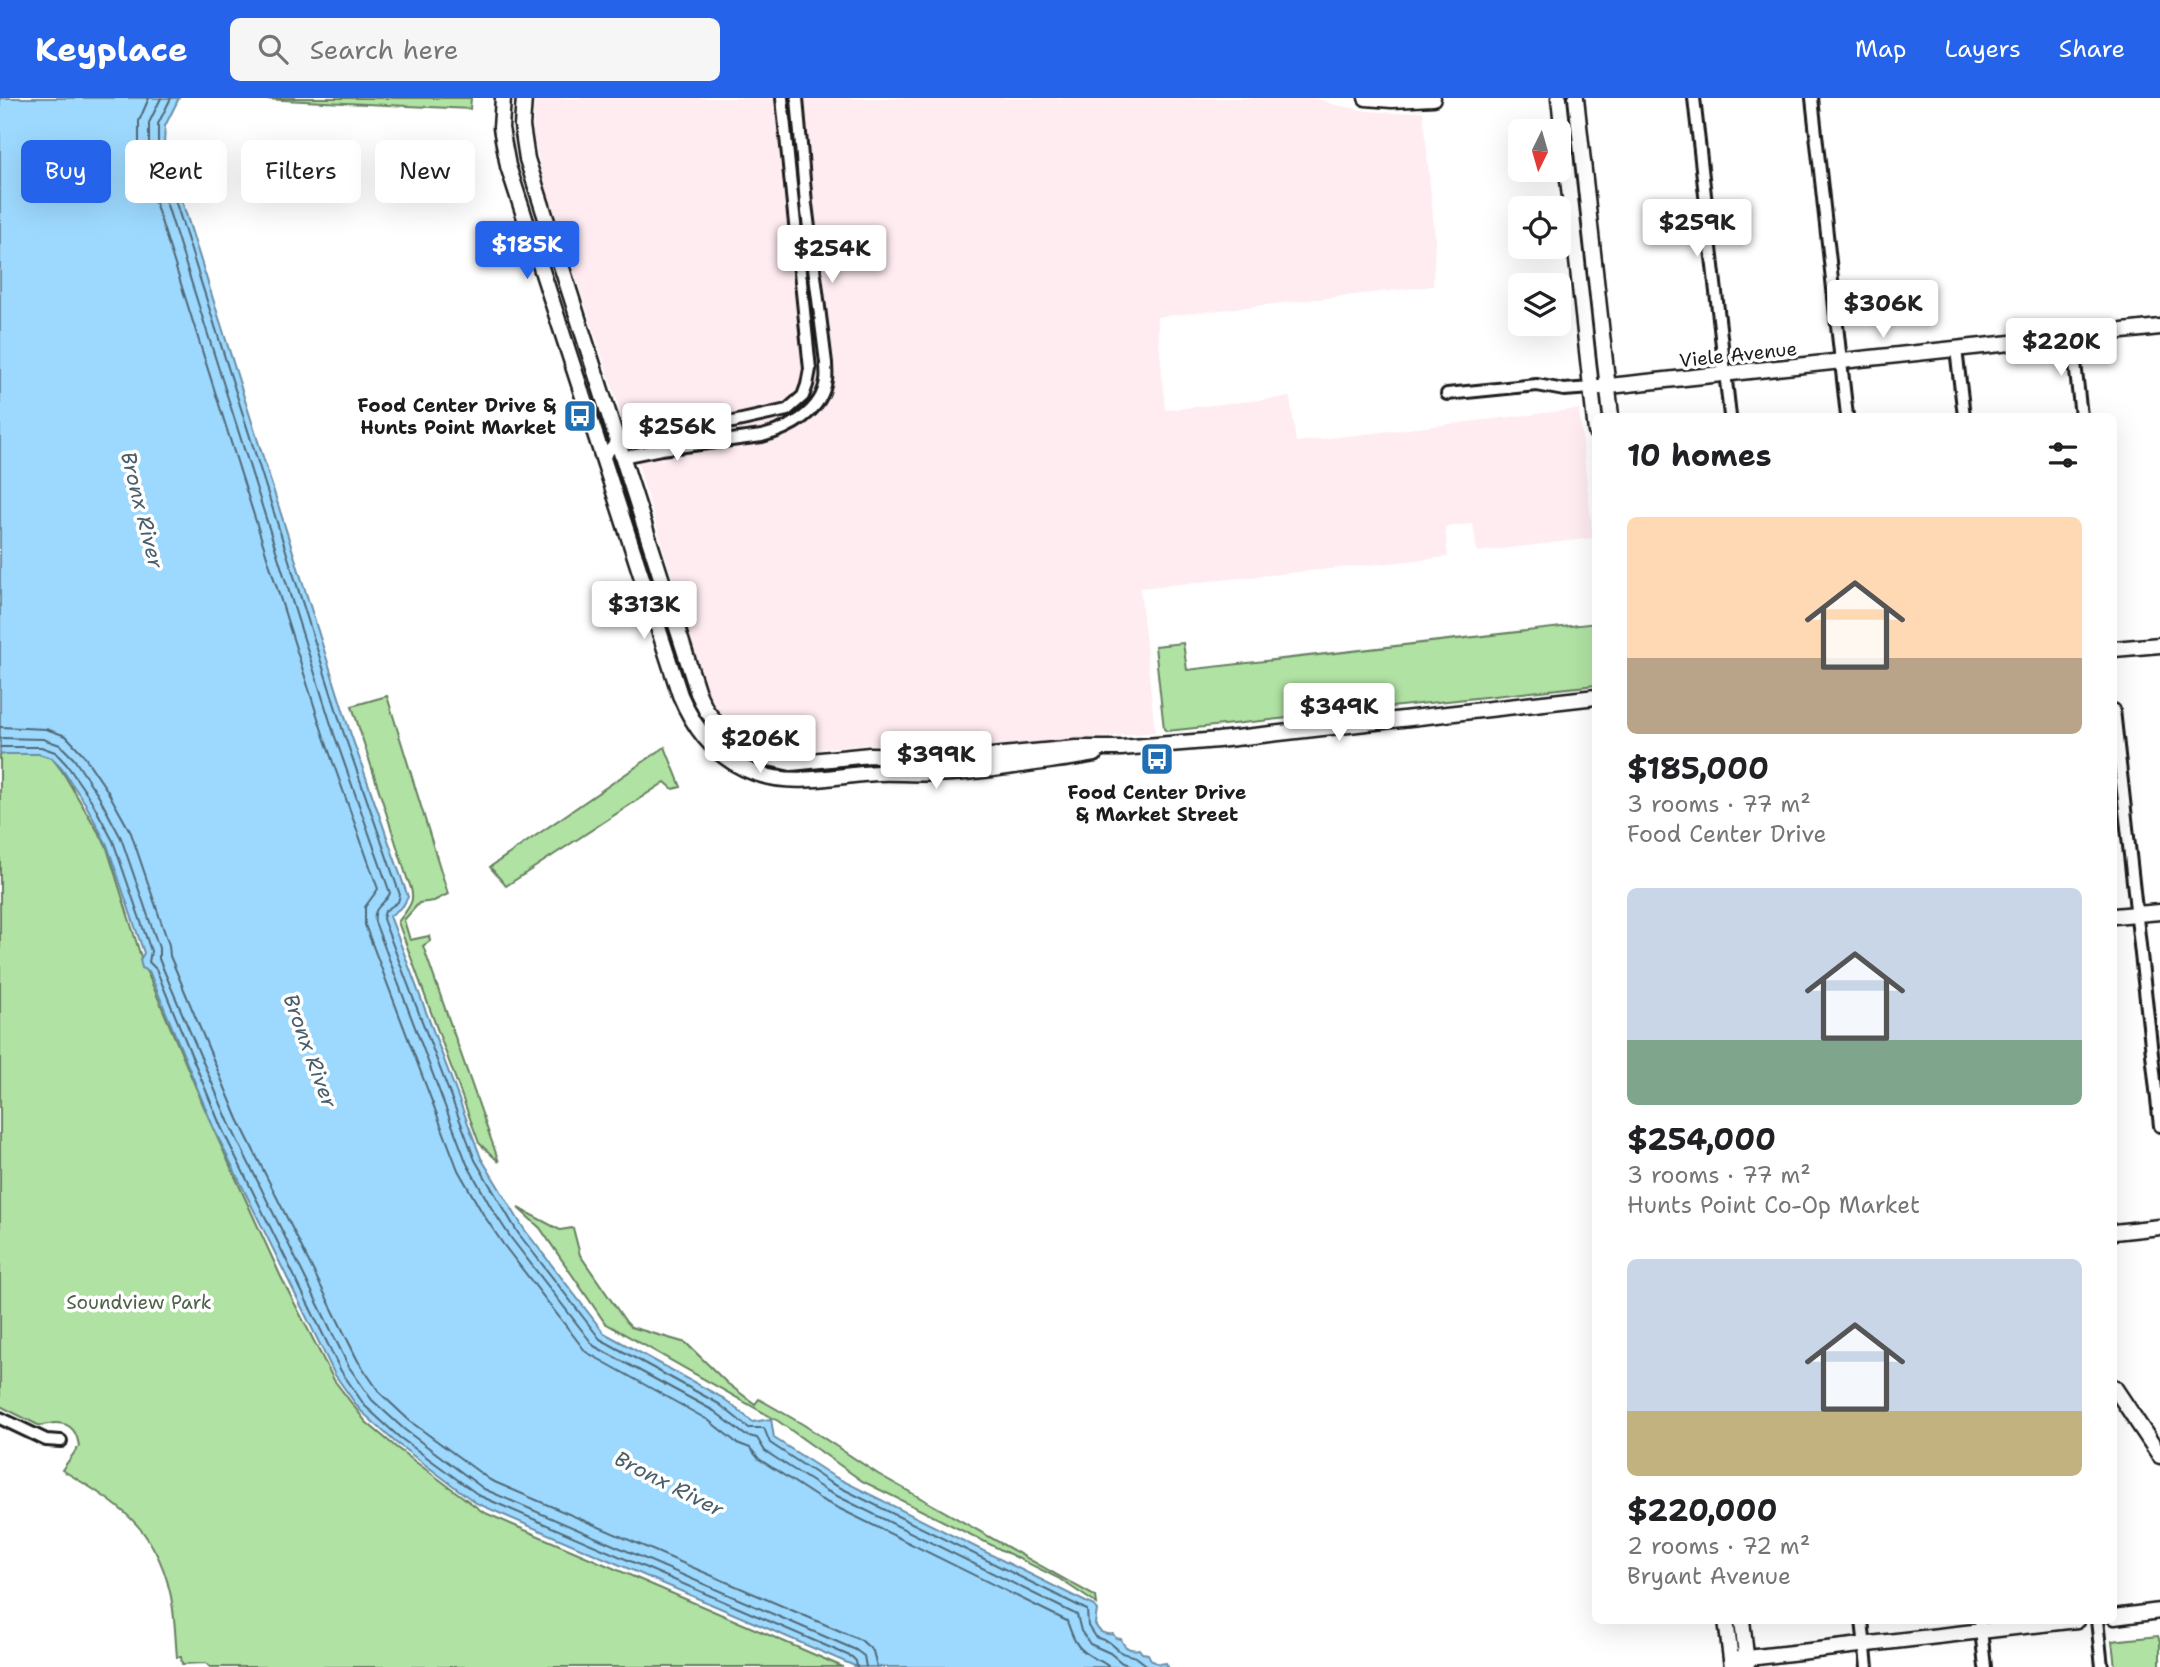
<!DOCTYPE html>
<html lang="en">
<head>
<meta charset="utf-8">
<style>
	body { margin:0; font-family:"Shantell Sans",sans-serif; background:#f6f6f6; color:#202124; height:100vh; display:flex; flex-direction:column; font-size:26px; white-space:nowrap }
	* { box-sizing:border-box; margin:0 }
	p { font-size:23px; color:#757577 }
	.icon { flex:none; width:38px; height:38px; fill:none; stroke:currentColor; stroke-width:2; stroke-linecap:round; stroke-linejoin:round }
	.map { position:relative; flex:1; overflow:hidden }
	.side { position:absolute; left:1592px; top:315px; width:525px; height:1211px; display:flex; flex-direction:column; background:#fff; border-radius:10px; box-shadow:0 7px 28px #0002 }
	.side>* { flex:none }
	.hud { position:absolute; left:21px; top:42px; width:665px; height:63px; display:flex; gap:14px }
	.needle { width:46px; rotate:185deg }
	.buttons { position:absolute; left:1508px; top:21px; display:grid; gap:14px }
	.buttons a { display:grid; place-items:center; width:63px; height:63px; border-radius:10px; background:#fff; box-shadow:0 7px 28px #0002; font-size:35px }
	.price { position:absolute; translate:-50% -60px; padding:0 16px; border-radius:7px; background:#fff; color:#222; font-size:23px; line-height:46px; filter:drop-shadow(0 2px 4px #0008) }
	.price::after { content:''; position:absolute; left:50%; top:42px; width:21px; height:16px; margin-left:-10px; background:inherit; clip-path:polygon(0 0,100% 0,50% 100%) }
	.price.on { background:#2563eb; color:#fff }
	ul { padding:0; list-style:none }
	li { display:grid; align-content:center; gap:14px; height:371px; padding:0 35px }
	li span { display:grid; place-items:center; height:217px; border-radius:10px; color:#555 }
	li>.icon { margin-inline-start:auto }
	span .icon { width:126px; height:126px; fill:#fffc; stroke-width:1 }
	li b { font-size:30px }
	h2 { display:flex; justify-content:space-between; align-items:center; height:84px; padding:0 35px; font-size:30px }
	.pill { padding:0 24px; border-radius:10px; background:#fff; box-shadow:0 7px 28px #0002; font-size:24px; line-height:63px }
	.pill.on { background:#2563eb; color:#fff }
	header { display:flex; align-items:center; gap:42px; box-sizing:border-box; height:98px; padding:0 35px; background:#2563eb; color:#fff }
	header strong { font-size:33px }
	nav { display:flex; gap:38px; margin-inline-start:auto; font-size:24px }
	.search { width:490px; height:63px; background:#f6f6f6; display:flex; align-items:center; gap:18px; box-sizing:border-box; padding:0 24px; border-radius:10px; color:#757577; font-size:26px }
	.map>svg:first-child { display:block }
	.built { fill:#feecf1 }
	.green { fill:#b0e2a3; stroke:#667f60; stroke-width:2 }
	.water { fill:#9dd9fe; stroke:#698da4; stroke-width:2 }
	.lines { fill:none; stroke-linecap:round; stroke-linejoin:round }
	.shore { stroke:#506876; stroke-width:2 }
	.street-casing { stroke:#1c1c1c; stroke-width:16 }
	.secondary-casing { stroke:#1c1c1c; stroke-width:19 }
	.street { stroke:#fff; stroke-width:10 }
	.secondary { stroke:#fff; stroke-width:14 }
	.labels { text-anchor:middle; stroke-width:7; stroke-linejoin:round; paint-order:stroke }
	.street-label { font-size:19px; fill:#1c1c1c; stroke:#fff }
	.poi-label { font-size:19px; font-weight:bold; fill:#1c1c1c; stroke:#fff; text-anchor:end }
	.park-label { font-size:19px; fill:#50614b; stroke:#fff }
	.water-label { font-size:21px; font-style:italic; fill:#495e6b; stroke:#fff }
</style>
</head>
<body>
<header>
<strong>Keyplace</strong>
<div class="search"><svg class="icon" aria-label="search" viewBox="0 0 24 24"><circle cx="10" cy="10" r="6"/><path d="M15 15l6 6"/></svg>Search here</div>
<nav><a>Map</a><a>Layers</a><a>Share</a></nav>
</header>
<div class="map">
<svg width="2160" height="1569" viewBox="0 0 2160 1569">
	<rect width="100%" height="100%" fill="#fff"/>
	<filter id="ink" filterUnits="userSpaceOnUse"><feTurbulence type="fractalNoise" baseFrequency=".0143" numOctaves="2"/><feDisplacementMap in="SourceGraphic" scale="14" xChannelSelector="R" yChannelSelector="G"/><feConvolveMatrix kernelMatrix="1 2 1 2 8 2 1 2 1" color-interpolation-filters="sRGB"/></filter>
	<g filter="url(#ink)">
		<path class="built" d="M534 0H1316L1336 7 1369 13 1396 15 1423 13 1435 141 1433 188 1157 219 1165 312 1290 299 1296 344 1579 311 1593 440 1477 454 1473 426 1445 429 1448 459 1140 490 1155 634 1012 648 965 649 872 646 793 653 765 646 729 622 713 606 702 580 638 366 544 83 533 37Z"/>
		<path class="green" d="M239 0H471L470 11Z
			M1596 525V587L1167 633 1164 631 1155 548 1183 545 1187 572Z
			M387 598 448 796 434 803 419 805 404 822 410 842 429 838 430 843 423 848 499 1064 479 1045 398 824C412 806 417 801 407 780L352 608Z
			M665 649 681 689 673 691 665 684 506 788 490 769Z
			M0 656H39L52 660 62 673 106 747 142 862 213 1030 281 1179 334 1282 366 1324 397 1350 483 1414 843 1569H210L206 1565 182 1566 181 1559H177C175 1538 175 1515 170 1494 155 1428 117 1405 62 1372L79 1348C77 1335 72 1325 56 1325 49 1325 46 1328 38 1327L0 1308Z
			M518 1110 560 1132 573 1130 580 1157 626 1224 631 1229 686 1245 727 1285 755 1306 759 1301 804 1327 878 1376 1096 1499 1097 1506 1058 1480 862 1383 778 1323 605 1225 540 1130Z
			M2158 1538 2160 1544V1569H2115L2112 1543Z"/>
		<path class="water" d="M0 0H179L165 28 164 46 349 631 408 799 403 808 390 818 481 1060 524 1131 604 1235 723 1300 753 1324 771 1321 774 1340 833 1378 1094 1508 1097 1512 1095 1526C1099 1534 1104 1537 1113 1536L1116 1540 1121 1541C1124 1550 1130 1553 1139 1551L1142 1555 1148 1556C1151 1564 1157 1567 1166 1565L1168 1569H857L476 1405 395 1344 360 1312 335 1277 214 1031 149 873 142 870 140 862 144 855 107 747 85 705 62 671 52 660 39 656H0Z"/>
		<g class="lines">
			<path class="shore" d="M149 0 139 23V53L324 639 378 791 365 809V827L458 1072 483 1116 503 1146 586 1254 708 1322 737 1345 750 1350 759 1361 820 1401 1067 1523C1072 1537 1075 1549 1089 1557 1096 1562 1103 1563 1109 1569
				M161 0 149 25V50L334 636 390 795C385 807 372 808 375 824L467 1066 492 1111 511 1140 594 1248 714 1313 745 1337 757 1340 765 1353 825 1392 1077 1517 1081 1533 1090 1546 1110 1555 1122 1565 1134 1569
				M171 0 158 26V48L343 633 400 797 398 804 385 813 383 821 475 1062 518 1135 600 1241 719 1306 749 1330H764L770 1345 829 1384 1087 1512 1088 1528 1095 1539 1109 1544 1122 1555 1136 1559 1149 1569
				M0 629 46 631 66 638 82 655 107 692 131 735 169 847 170 858 238 1021 358 1263 380 1295 411 1324 490 1382 861 1542 873 1553 877 1569
				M0 640 43 641 60 647 74 661 98 697 121 740 159 850V861L229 1025 349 1269 372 1302 405 1332 484 1391 856 1552 864 1558 866 1569
				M0 649H41L55 654 67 667 91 702 113 743 151 853 149 864 156 871 221 1029 341 1273 365 1308 399 1339 480 1398 852 1559 856 1563 857 1569"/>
			<defs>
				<path id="street" d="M1694 0 1730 318
					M1812 0 1847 318
					M2072 238 2081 318
					M1956 251 1964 318
					M1447 296 1537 287 1564 292 1591 290
					M622 359 661 351 762 338C789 331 822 314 826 282 827 277 826 271 826 265L806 106 797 0
					M603 360 617 343 661 332 733 324 787 312 803 298 807 287 810 271 782 0
					M2114 612 2160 1028
					M0 1320 46 1342 61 1343
					M1862 1522 1867 1569
					M1980 1522 1985 1569
					M2097 1522 2102 1569"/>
				<path id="secondary" d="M503 0 501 30 508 68 680 597C695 633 718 662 755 675 795 689 836 677 877 675 902 674 927 677 952 675 976 674 998 670 1021 667 1046 663 1071 661 1095 656
					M524 0 522 28 527 61 698 595 706 612 726 638 760 658 791 665 870 657 980 659 1076 650H1121L1218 642 1596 599
					M1366 0 1392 2 1433 0
					M1559 0 1596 334
					M1576 0 1611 318
					M1591 290 2160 229
					M2114 551 2160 547
					M2114 818 2160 814
					M2114 1134 2160 1129
					M2114 1289 2160 1358
					M2114 1519 2160 1513
					M1726 1522 1732 1569
					M1742 1522 1747 1566
					M1731 1562 2077 1522"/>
			</defs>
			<use href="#street" class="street-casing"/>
			<use href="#secondary" class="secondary-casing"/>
			<use href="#street" class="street"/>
			<use href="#secondary" class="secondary"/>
		</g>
	</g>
	<defs>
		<symbol id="bus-square" viewBox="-11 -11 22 22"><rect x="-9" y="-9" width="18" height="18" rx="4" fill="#1f6fb2" stroke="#fff"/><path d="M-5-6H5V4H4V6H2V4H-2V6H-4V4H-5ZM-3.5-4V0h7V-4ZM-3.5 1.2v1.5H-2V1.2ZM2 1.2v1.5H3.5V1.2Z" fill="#fff"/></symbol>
	</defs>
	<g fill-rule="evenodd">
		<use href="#bus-square" x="561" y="299" width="38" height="38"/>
		<use href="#bus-square" x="1138" y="642" width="38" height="38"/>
	</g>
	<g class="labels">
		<g class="street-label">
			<text transform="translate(1738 256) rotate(-6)" y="7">Viele Avenue</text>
		</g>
		<g class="poi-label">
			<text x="556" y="314">Food Center Drive &amp;<tspan x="556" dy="22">Hunts Point Market</tspan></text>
			<text x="1157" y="701" text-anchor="middle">Food Center Drive<tspan x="1157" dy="22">&amp; Market Street</tspan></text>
		</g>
		<g class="park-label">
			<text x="139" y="1211">Soundview Park</text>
		</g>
		<g class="water-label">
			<text transform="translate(142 412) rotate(76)" y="7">Bronx River</text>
			<text transform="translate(310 953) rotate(70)" y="7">Bronx River</text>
			<text transform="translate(669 1386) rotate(27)" y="7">Bronx River</text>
		</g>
	</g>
</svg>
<div class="buttons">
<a><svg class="needle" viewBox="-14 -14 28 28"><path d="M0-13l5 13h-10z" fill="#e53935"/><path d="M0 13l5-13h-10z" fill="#757577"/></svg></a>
<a><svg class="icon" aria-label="locate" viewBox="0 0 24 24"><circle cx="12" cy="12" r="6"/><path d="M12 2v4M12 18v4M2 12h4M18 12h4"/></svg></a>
<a><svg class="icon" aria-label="layers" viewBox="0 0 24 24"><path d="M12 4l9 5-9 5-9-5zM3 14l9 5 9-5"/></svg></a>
</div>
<b class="price" style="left:1697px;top:161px">$259K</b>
<b class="price on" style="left:527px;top:183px">$185K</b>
<b class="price" style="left:832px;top:187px">$254K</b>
<b class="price" style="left:1883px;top:242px">$306K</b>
<b class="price" style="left:2061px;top:280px">$220K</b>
<b class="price" style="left:677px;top:365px">$256K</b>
<b class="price" style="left:644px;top:543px">$313K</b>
<b class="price" style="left:1339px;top:645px">$349K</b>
<b class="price" style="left:760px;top:677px">$206K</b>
<b class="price" style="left:936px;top:693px">$399K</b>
<div class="hud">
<a class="pill on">Buy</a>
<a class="pill">Rent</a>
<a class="pill">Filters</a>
<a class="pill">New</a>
</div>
<section class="side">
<h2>10 homes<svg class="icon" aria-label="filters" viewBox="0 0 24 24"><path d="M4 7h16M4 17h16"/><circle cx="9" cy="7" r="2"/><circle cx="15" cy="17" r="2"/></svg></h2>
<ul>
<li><span style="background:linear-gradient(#ffd9b3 65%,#b9a48a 0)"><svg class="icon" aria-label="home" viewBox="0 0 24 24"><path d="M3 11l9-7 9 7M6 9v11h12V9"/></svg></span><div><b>$185,000</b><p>3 rooms · 77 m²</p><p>Food Center Drive</p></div></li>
<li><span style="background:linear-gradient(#c9d6e8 70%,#7fa58c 0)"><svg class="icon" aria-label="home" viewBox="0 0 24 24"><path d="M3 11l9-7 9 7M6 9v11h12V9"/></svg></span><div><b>$254,000</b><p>3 rooms · 77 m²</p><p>Hunts Point Co-Op Market</p></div></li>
<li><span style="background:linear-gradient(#c9d6e8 70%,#c2b280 0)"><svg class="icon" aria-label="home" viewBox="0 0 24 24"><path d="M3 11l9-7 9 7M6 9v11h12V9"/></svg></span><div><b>$220,000</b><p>2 rooms · 72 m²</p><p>Bryant Avenue</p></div></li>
</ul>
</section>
</div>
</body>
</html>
